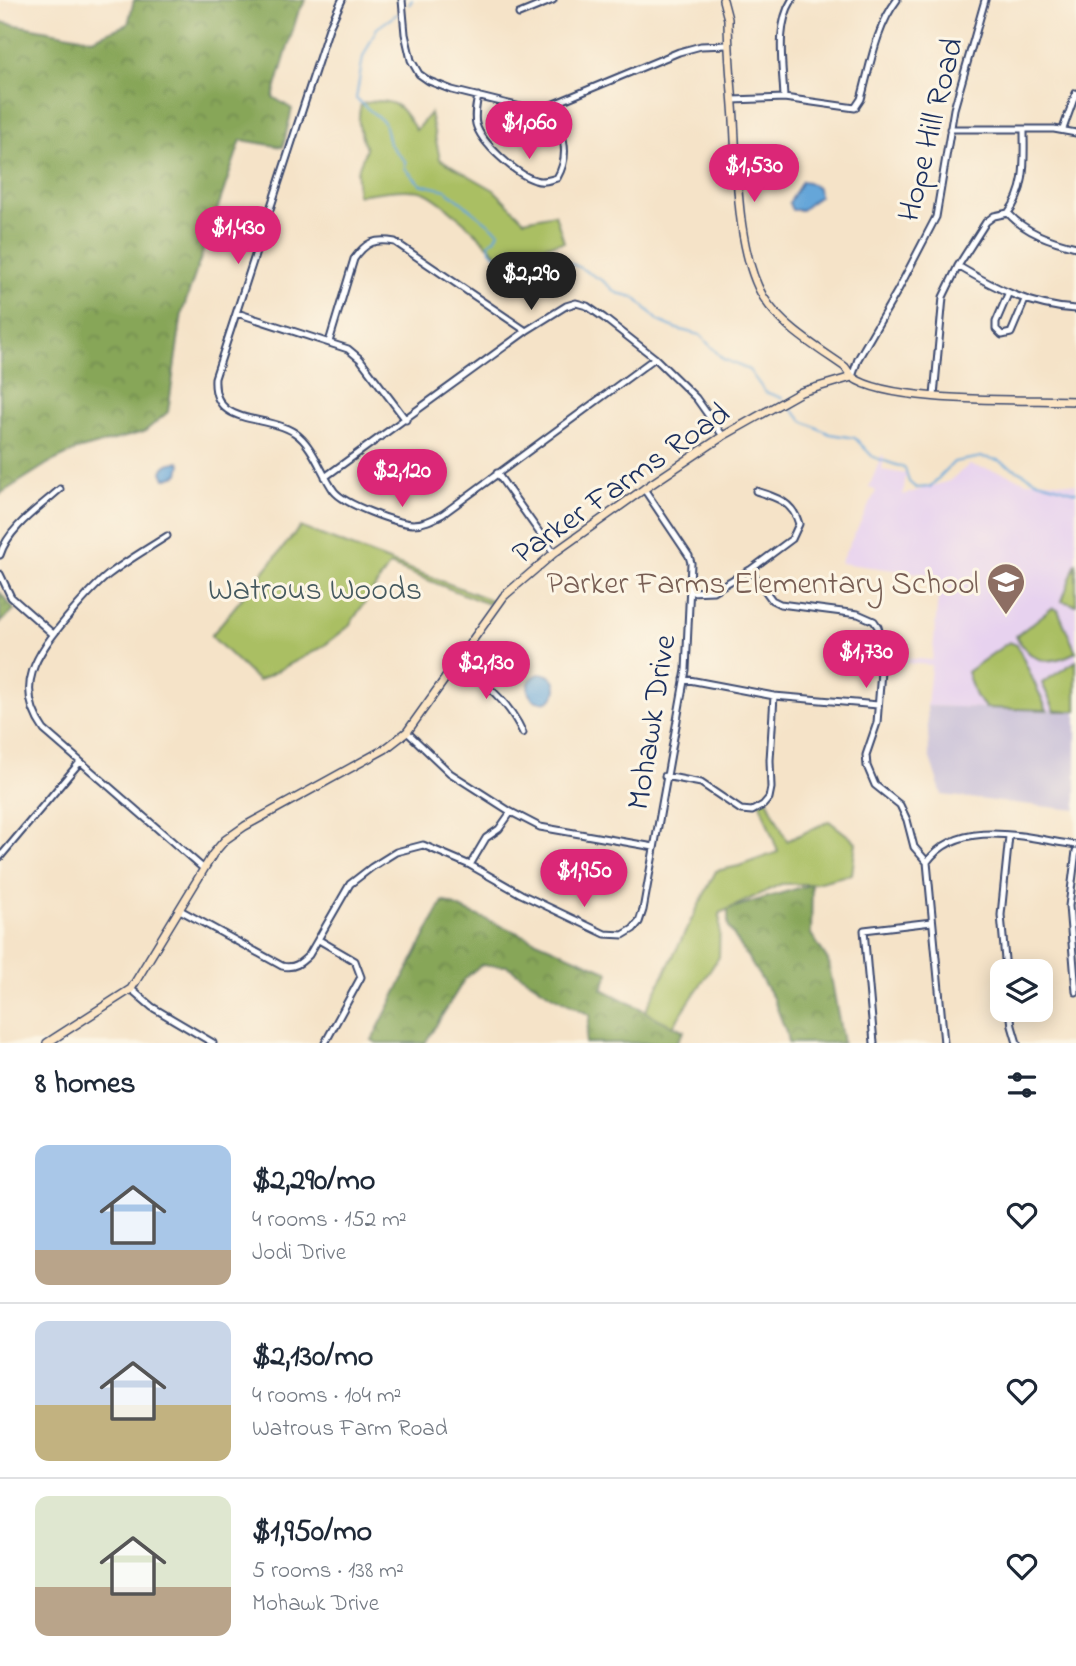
<!DOCTYPE html>
<html lang="en">
<head>
<meta charset="utf-8">
<style>
	body { margin:0; font-family:"Indie Flower",sans-serif; background:#f2f2f3; color:#1f2937; height:100vh; display:flex; flex-direction:column; font-size:26px; white-space:nowrap }
	* { box-sizing:border-box; margin:0 }
	p { font-size:23px; color:#747a83 }
	.icon { flex:none; width:38px; height:38px; fill:none; stroke:currentColor; stroke-width:2; stroke-linecap:round; stroke-linejoin:round }
	.map { position:relative; height:1043px; overflow:hidden }
	.panel { display:flex; flex-direction:column; background:#fff; flex:1 }
	.panel>* { flex:none }
	.buttons { position:absolute; left:990px; top:959px; display:grid; gap:14px }
	.buttons a { display:grid; place-items:center; width:63px; height:63px; border-radius:14px; background:#fff; box-shadow:0 4px 18px #0003; font-size:35px }
	.price { position:absolute; translate:-50% -60px; padding:0 16px; border-radius:24px; background:#db2777; color:#fff; font-size:23px; line-height:46px; filter:drop-shadow(0 2px 4px #0008) }
	.price::after { content:''; position:absolute; left:50%; top:42px; width:21px; height:16px; margin-left:-10px; background:inherit; clip-path:polygon(0 0,100% 0,50% 100%) }
	.price.current { background:#222; color:#fff }
	ul { padding:0; list-style:none }
	li { display:flex; align-items:center; gap:21px; height:175px; padding:0 35px }
	li+li { border-top:2px solid #e0e1e3 }
	li span { display:grid; place-items:center; flex:none; width:196px; height:140px; border-radius:14px; color:#555 }
	li>.icon { margin-inline-start:auto }
	span .icon { width:84px; height:84px; fill:#fffc; stroke-width:1 }
	li b { font-size:30px }
	h2 { display:flex; justify-content:space-between; align-items:center; height:84px; padding:0 35px; font-size:30px }
	.map>svg:first-child { display:block }
	.built { fill:#e7d2ef }
	.industrial { fill:#c8bfd8 }
	.forest { fill:url(#forest-crowns); stroke:#516a5c; stroke-width:2 }
	.park { fill:#aabf63; stroke:#627760; stroke-width:2 }
	.water { fill:#65a6d9; stroke:#406a9c; stroke-width:2 }
	.lines { fill:none; stroke-linecap:round; stroke-linejoin:round }
	.stream { stroke:#65a6d9; stroke-width:2 }
	.street-casing { stroke:#3c4a6e; stroke-width:9 }
	.secondary-casing { stroke:#3c4a6e; stroke-width:10 }
	.street { stroke:#fff; stroke-width:5 }
	.secondary { stroke:#fce5c4; stroke-width:7 }
	.labels { text-anchor:middle; stroke-width:6; stroke-linejoin:round; paint-order:stroke }
	.street-label { font-size:32px; fill:#1b2f5e; stroke:#fcf5e5 }
	.education-label { font-size:32px; fill:#785e54; stroke:#fcf5e5; text-anchor:end }
	.park-label { font-size:32px; fill:#465a60; stroke:#fcf5e5 }
</style>
</head>
<body>
<div class="map">
<svg width="1076" height="1043" viewBox="0 0 1076 1043">
	<defs>
		<pattern id="forest-crowns" width="20" height="18" patternUnits="userSpaceOnUse" patternTransform="scale(1.75)"><rect width="20" height="18" fill="#87a659"/><path d="M2 6a3 3 0 1 1 6 0M12 15a3 3 0 1 1 6 0" fill="none" stroke="#6e884d"/></pattern>
	</defs>
	<rect width="100%" height="100%" fill="#fcf5e5"/>
	<filter id="ink" filterUnits="userSpaceOnUse"><feTurbulence type="fractalNoise" baseFrequency=".0143" numOctaves="2"/><feDisplacementMap in="SourceGraphic" scale="14" xChannelSelector="R" yChannelSelector="G"/><feConvolveMatrix kernelMatrix="1 2 1 2 8 2 1 2 1" color-interpolation-filters="sRGB"/></filter>
	<filter id="wash" filterUnits="userSpaceOnUse"><feTurbulence type="fractalNoise" baseFrequency=".00686" numOctaves="4" result="noise"/><feDisplacementMap in="SourceGraphic" scale="28" xChannelSelector="R" yChannelSelector="G"/><feGaussianBlur stdDeviation="1.57" result="paint"/><feColorMatrix in="noise" values="0 0 0 0 0 0 0 0 0 0 0 0 0 0 0 0 0 1.4 0 .05"/><feComposite in="paint" operator="in"/></filter>
	<g filter="url(#wash)">
		<rect width="100%" height="100%" fill="#f5e3c8"/>
		<path class="built" d="M882 455 884 456 882 470 906 474 903 495 949 481 969 465 1001 472 1027 482 1037 480 1076 484V711L927 706 931 665 889 662V657L932 660 940 576 840 563 876 491 869 487Z"/>
		<path class="industrial" d="M927 706 1076 711V810L942 795 929 755Z"/>
		<path class="forest" d="M134 0H306L298 13 273 97 292 109 283 147 241 140 182 313 168 412 144 432 77 450 49 463 0 494V22L92 39 128 24Z
			M0 592 14 610 0 623Z
			M812 884 811 934 828 960 843 1043H788L786 1032 773 998 728 926V909Z
			M443 901 609 972 602 989 684 1031 676 1043H585L590 1015 551 995 507 966 481 965 466 977 425 1043H377L372 1040Z"/>
		<path class="park" d="M376 101C401 101 403 111 416 130L430 113 440 159 494 190 524 220 555 214 564 242 498 255C483 240 441 198 423 192 406 187 375 193 357 195V172L366 149C360 132 356 123 361 104Z
			M300 527 491 600 488 604 390 565 348 627 321 648 258 681 211 636Z
			M1076 562V605L1062 601Z
			M1052 608 1058 610 1076 652C1049 666 1032 664 1016 636Z
			M1009 642 1017 645 1047 710 986 708 975 696 967 672Z
			M1076 661V711H1055L1042 683Z
			M766 797 787 841 829 821 856 842 852 874 812 884H781L720 913 719 957 673 1026 645 1012 716 871 739 866 778 852 760 803Z"/>
		<path class="water" d="M802 181 808 182 818 188 819 196 802 210H792L789 203Z
			M179 462 181 463 179 474 165 479 162 472C164 464 171 462 179 462Z
			M528 688a14 14 0 1 1 28 0a14 14 0 1 1-28 0Z"/>
		<g class="lines">
			<path class="stream" d="M409 5 412 0
				M397 14 377 28 363 57 356 99 384 122 389 144 405 161V168L420 184 446 190 499 232 495 239 489 243 490 250 498 257 506 256 511 247C526 247 538 252 552 252L564 261 577 266 603 281 617 293 634 297 659 321 677 329 700 335 723 359 749 370 765 392 782 398
				M787 405 803 421 830 434 855 438 873 457 905 468 909 482 916 488 930 487 954 462 982 457 998 460 1038 481 1076 492"/>
		</g>
	</g>
	<g filter="url(#ink)">
		<g class="lines">
			<defs>
				<path id="street" d="M342 0 329 28 215 378C212 428 265 413 295 433 313 445 321 473 334 491 344 504 395 523 413 524 424 524 433 519 443 514L655 358
					M402 0 405 34 411 60 419 74 429 81 452 90 521 107 549 106 679 52 701 46 728 45
					M792 0C775 27 783 67 784 98L855 108 861 99C870 67 876 27 897 0
					M519 14 553 0
					M478 96C476 106 474 115 476 124 481 143 517 175 535 180 542 183 550 180 557 178 572 152 562 131 549 106
					M733 100 784 98
					M950 129H1054L1076 133
					M1063 129 1076 93
					M1008 213C1026 233 1051 241 1076 247
					M958 266C995 288 1032 307 1076 309
					M1008 294 996 322V329L1002 335 1011 333 1025 300
					M237 313 348 349 360 359 406 420
					M329 342 354 259C366 242 375 238 395 242L526 331
					M852 377 858 359 898 290 936 217 954 109 985 0
					M934 396 943 297 958 266 986 222 994 216 1008 213C1027 188 1024 160 1024 130
					M497 473 554 553
					M325 477 526 331 566 306 576 303 587 306 604 318 655 358 696 398 723 436
					M167 536C147 549 126 561 108 575 92 588 79 604 66 619 37 654 13 686 44 730L204 869
					M0 555C9 527 39 508 60 489
					M750 570 772 600 780 604 858 614 874 621 878 627 883 645 877 723 866 755 867 766 875 785 900 805 907 820 914 847 927 862
					M0 574 11 597 53 634
					M690 592 713 591 750 570 792 539 799 524C793 502 776 497 756 491
					M456 663C485 683 508 700 523 733
					M684 679 774 696 878 705
					M407 732 450 773 511 812 540 827 654 847
					M665 776 701 783 741 810 752 811 763 805 769 798 771 788 770 760 774 696
					M1076 851 1069 906 1076 992
					M0 857 80 762
					M470 865 486 838 499 829 511 812
					M180 910 282 966C294 969 301 963 309 955L350 884 372 867 396 852 423 845 470 865 521 894 605 934 623 935 633 929 639 922 643 910 686 670 691 563 689 556 644 489
					M319 940 355 961 361 977 325 1043
					M1006 971 1001 915 1009 836
					M131 989 152 1007 213 1043
					M1010 1010 1012 1026 1017 1043
					M874 1043 864 930 932 922
					M944 1043 927 862C960 816 1030 839 1076 845"/>
				<path id="secondary" d="M723 0 728 19C728 53 732 87 734 120 737 172 737 254 764 298 782 327 818 348 845 367L852 377
					M47 1043 131 989 213 854 225 840 245 826 385 749 407 732 504 596 554 553 644 489 723 436 801 392 852 377C889 404 1026 399 1076 401"/>
			</defs>
			<use href="#street" class="street-casing"/>
			<use href="#secondary" class="secondary-casing"/>
			<use href="#street" class="street"/>
			<use href="#secondary" class="secondary"/>
		</g>
	</g>
	<defs>
		<symbol id="school-pin" viewBox="-11 -11 22 30"><path d="M0 17L-7.5 6A9.5 9.5 0 1 1 7.5 6Z" fill="#8d6e63" stroke="#fcf5e5"/><path d="M0-5L7-2L0 1L-7-2ZM-4 1L0 2.5L4 1V4Q0 6-4 4Z" fill="#fff"/></symbol>
	</defs>
	<g fill-rule="evenodd">
		<use href="#school-pin" x="984" y="560" width="44" height="60"/>
	</g>
	<g class="labels">
		<g class="street-label">
			<text transform="translate(929 129) rotate(-76)" y="11">Hope Hill Road</text>
			<text transform="translate(620 482) rotate(-35)" y="11">Parker Farms Road</text>
			<text transform="translate(650 722) rotate(-81)" y="11">Mohawk Drive</text>
		</g>
		<g class="education-label">
			<text x="979" y="593">Parker Farms Elementary School</text>
		</g>
		<g class="park-label">
			<text x="315" y="599">Watrous Woods</text>
		</g>
	</g>
</svg>
<div class="buttons">
<a><svg class="icon" aria-label="layers" viewBox="0 0 24 24"><path d="M12 4l9 5-9 5-9-5zM3 14l9 5 9-5"/></svg></a>
</div>
<b class="price" style="left:529px;top:161px">$1,060</b>
<b class="price" style="left:754px;top:204px">$1,530</b>
<b class="price" style="left:238px;top:266px">$1,430</b>
<b class="price current" style="left:531px;top:312px">$2,290</b>
<b class="price" style="left:402px;top:509px">$2,120</b>
<b class="price" style="left:866px;top:690px">$1,730</b>
<b class="price" style="left:486px;top:701px">$2,130</b>
<b class="price" style="left:584px;top:909px">$1,950</b>
</div>
<section class="panel">
<h2>8 homes<svg class="icon" aria-label="filters" viewBox="0 0 24 24"><path d="M4 7h16M4 17h16"/><circle cx="9" cy="7" r="2"/><circle cx="15" cy="17" r="2"/></svg></h2>
<ul>
<li><span style="background:linear-gradient(#a9c7e8 75%,#b9a48a 0)"><svg class="icon" aria-label="home" viewBox="0 0 24 24"><path d="M3 11l9-7 9 7M6 9v11h12V9"/></svg></span><div><b>$2,290/mo</b><p>4 rooms · 152 m²</p><p>Jodi Drive</p></div><svg class="icon" aria-label="heart" viewBox="0 0 24 24"><path d="M12 20l-8-8c-3-5 5-10 8-4 3-6 11-1 8 4z"/></svg></li>
<li><span style="background:linear-gradient(#c9d6e8 60%,#c2b280 0)"><svg class="icon" aria-label="home" viewBox="0 0 24 24"><path d="M3 11l9-7 9 7M6 9v11h12V9"/></svg></span><div><b>$2,130/mo</b><p>4 rooms · 104 m²</p><p>Watrous Farm Road</p></div><svg class="icon" aria-label="heart" viewBox="0 0 24 24"><path d="M12 20l-8-8c-3-5 5-10 8-4 3-6 11-1 8 4z"/></svg></li>
<li><span style="background:linear-gradient(#dfe7d0 65%,#b9a48a 0)"><svg class="icon" aria-label="home" viewBox="0 0 24 24"><path d="M3 11l9-7 9 7M6 9v11h12V9"/></svg></span><div><b>$1,950/mo</b><p>5 rooms · 138 m²</p><p>Mohawk Drive</p></div><svg class="icon" aria-label="heart" viewBox="0 0 24 24"><path d="M12 20l-8-8c-3-5 5-10 8-4 3-6 11-1 8 4z"/></svg></li>
</ul>
</section>
</body>
</html>
